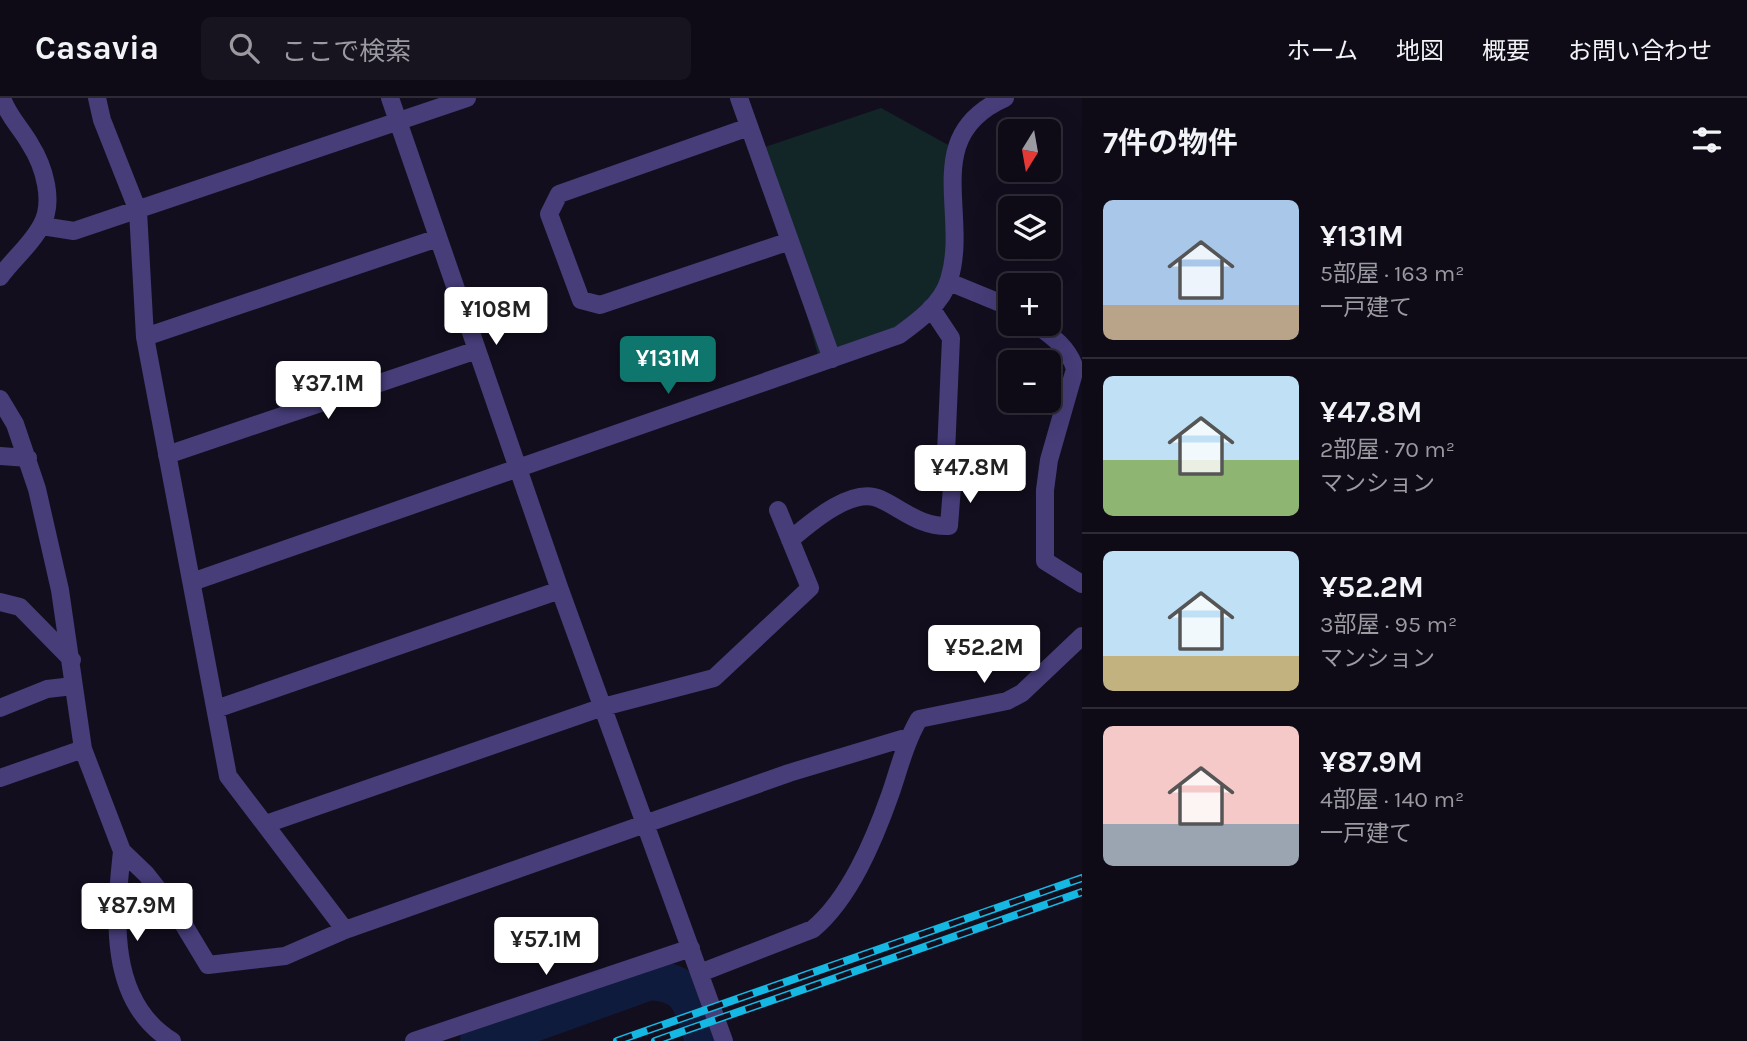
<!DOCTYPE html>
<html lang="ja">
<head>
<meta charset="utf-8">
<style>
	body { margin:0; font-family:Karla,"Noto Sans JP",sans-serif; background:#17131f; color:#f1f3f6; height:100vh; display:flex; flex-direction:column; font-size:26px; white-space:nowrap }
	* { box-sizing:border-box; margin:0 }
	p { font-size:23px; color:#9b9aa1 }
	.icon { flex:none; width:38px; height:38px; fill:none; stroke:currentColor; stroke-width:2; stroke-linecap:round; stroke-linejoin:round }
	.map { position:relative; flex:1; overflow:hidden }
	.drawer { display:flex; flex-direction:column; background:#0e0a16; width:665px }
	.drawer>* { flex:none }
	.needle { width:46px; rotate:191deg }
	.controls { position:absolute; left:998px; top:21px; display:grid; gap:14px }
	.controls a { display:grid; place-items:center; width:63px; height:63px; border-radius:10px; background:#0e0a16; box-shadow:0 7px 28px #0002,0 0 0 2px #2e2b35; font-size:35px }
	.price { position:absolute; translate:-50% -60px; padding:0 16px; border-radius:7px; background:#fff; color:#222; font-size:23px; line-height:46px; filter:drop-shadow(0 2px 4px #0008) }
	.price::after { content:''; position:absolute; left:50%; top:42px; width:21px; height:16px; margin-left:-10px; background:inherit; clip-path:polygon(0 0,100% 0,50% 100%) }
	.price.current { background:#0f766e; color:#fff }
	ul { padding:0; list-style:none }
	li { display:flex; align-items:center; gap:21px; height:175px; padding:0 21px }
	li+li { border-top:2px solid #2e2b35 }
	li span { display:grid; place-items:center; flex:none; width:196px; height:140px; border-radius:10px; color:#555 }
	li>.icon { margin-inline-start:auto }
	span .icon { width:84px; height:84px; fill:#fffc; stroke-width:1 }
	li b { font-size:30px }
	h2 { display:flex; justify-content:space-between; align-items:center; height:84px; padding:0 21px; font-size:30px }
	header { display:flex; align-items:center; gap:42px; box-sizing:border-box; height:98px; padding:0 35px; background:#0e0a16; border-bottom:2px solid #2e2b35 }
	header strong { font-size:33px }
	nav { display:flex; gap:38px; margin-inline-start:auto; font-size:24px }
	.search { width:490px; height:63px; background:#17131f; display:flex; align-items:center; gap:18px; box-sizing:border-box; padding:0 24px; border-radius:10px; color:#9b9aa1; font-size:26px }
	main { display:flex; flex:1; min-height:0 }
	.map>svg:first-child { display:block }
	.green { fill:#122627 }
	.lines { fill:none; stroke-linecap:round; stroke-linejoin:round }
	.river { stroke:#0f1b3c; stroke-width:40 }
	.minor { stroke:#463d79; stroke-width:18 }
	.rail-casing { stroke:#15b8e2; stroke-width:8 }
	.rail { stroke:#130e1e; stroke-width:5; stroke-dasharray:16; stroke-linecap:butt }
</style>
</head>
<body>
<header>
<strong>Casavia</strong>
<div class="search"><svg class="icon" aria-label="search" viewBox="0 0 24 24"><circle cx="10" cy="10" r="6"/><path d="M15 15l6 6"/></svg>ここで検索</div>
<nav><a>ホーム</a><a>地図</a><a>概要</a><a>お問い合わせ</a></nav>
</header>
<main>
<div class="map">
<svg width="1082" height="943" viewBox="0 0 1082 943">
	<rect width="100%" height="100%" fill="#130e1e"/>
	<path class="green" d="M881 10 950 48C949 103 961 175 918 218 897 238 846 248 818 257L762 50Z"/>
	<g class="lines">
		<path class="river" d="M480 943 650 882C693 885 693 907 705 943"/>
		<path class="minor" d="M97 0 102 22 138 113 145 239 228 678 345 832
			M390 0 560 492 724 943
			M739 0 832 261
			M749 29 559 96 549 116 581 202 600 207 790 143
			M42 128 74 133 467 0
			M0 179C12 162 31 147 41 128 55 104 44 68 30 46 21 30 8 18 2 0
			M949 184 1010 209
			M1035 226C1052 238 1069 250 1075 271L1049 362 1045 392V463L1082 486
			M145 239 438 140
			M0 301 15 326 37 391 60 492 83 651 122 753 146 776 176 814 208 867 285 858 345 832 789 675 908 639
			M167 357 477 252
			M0 358 28 360
			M790 442C810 425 852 388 880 401 904 412 920 429 949 428L952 389 945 378 951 240 931 210
			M192 484 899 237C917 224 942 206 949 182 970 116 919 38 1005 0
			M0 504 20 509 72 562
			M0 610 47 591 73 588
			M216 611 560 492
			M0 680 83 651
			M266 726 603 609 714 580 810 490 778 412
			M122 753C115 818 107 903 172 943
			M700 875 813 831C850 800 874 742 890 697 899 671 905 645 919 621L1007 603 1022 595 1082 538
			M414 943 691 850"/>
		<defs>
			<path id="rail" d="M617 943 1082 780
				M655 943 1082 794"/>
		</defs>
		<use href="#rail" class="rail-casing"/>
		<use href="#rail" class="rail"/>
	</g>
</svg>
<div class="controls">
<a><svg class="needle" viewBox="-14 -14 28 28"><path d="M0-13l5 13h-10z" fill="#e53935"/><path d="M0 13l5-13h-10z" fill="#9b9aa1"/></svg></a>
<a><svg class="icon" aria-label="layers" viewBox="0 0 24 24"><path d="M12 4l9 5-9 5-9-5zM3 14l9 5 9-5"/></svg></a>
<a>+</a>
<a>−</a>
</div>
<b class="price" style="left:496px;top:249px">¥108M</b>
<b class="price current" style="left:668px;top:298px">¥131M</b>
<b class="price" style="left:328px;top:323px">¥37.1M</b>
<b class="price" style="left:970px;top:407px">¥47.8M</b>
<b class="price" style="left:984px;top:587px">¥52.2M</b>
<b class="price" style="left:137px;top:845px">¥87.9M</b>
<b class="price" style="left:546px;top:879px">¥57.1M</b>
</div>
<section class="drawer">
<h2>7件の物件<svg class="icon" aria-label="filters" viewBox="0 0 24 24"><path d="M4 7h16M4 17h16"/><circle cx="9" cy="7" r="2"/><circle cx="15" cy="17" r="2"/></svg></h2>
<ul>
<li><span style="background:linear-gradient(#a9c7e8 75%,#b9a48a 0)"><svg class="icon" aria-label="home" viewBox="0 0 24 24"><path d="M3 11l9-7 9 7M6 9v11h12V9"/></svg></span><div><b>¥131M</b><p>5部屋 · 163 m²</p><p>一戸建て</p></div></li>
<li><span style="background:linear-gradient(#bfe0f5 60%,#8fb573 0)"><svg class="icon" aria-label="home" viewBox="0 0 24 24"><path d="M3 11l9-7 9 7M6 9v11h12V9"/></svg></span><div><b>¥47.8M</b><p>2部屋 · 70 m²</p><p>マンション</p></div></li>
<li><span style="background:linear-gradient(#bfe0f5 75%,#c2b280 0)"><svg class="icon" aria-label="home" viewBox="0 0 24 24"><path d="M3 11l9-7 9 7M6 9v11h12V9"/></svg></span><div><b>¥52.2M</b><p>3部屋 · 95 m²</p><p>マンション</p></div></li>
<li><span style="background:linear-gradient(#f6c9c9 70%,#9aa5b1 0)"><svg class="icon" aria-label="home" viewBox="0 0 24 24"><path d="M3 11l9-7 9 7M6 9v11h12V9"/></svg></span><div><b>¥87.9M</b><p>4部屋 · 140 m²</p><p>一戸建て</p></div></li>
</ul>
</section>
</main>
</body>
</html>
